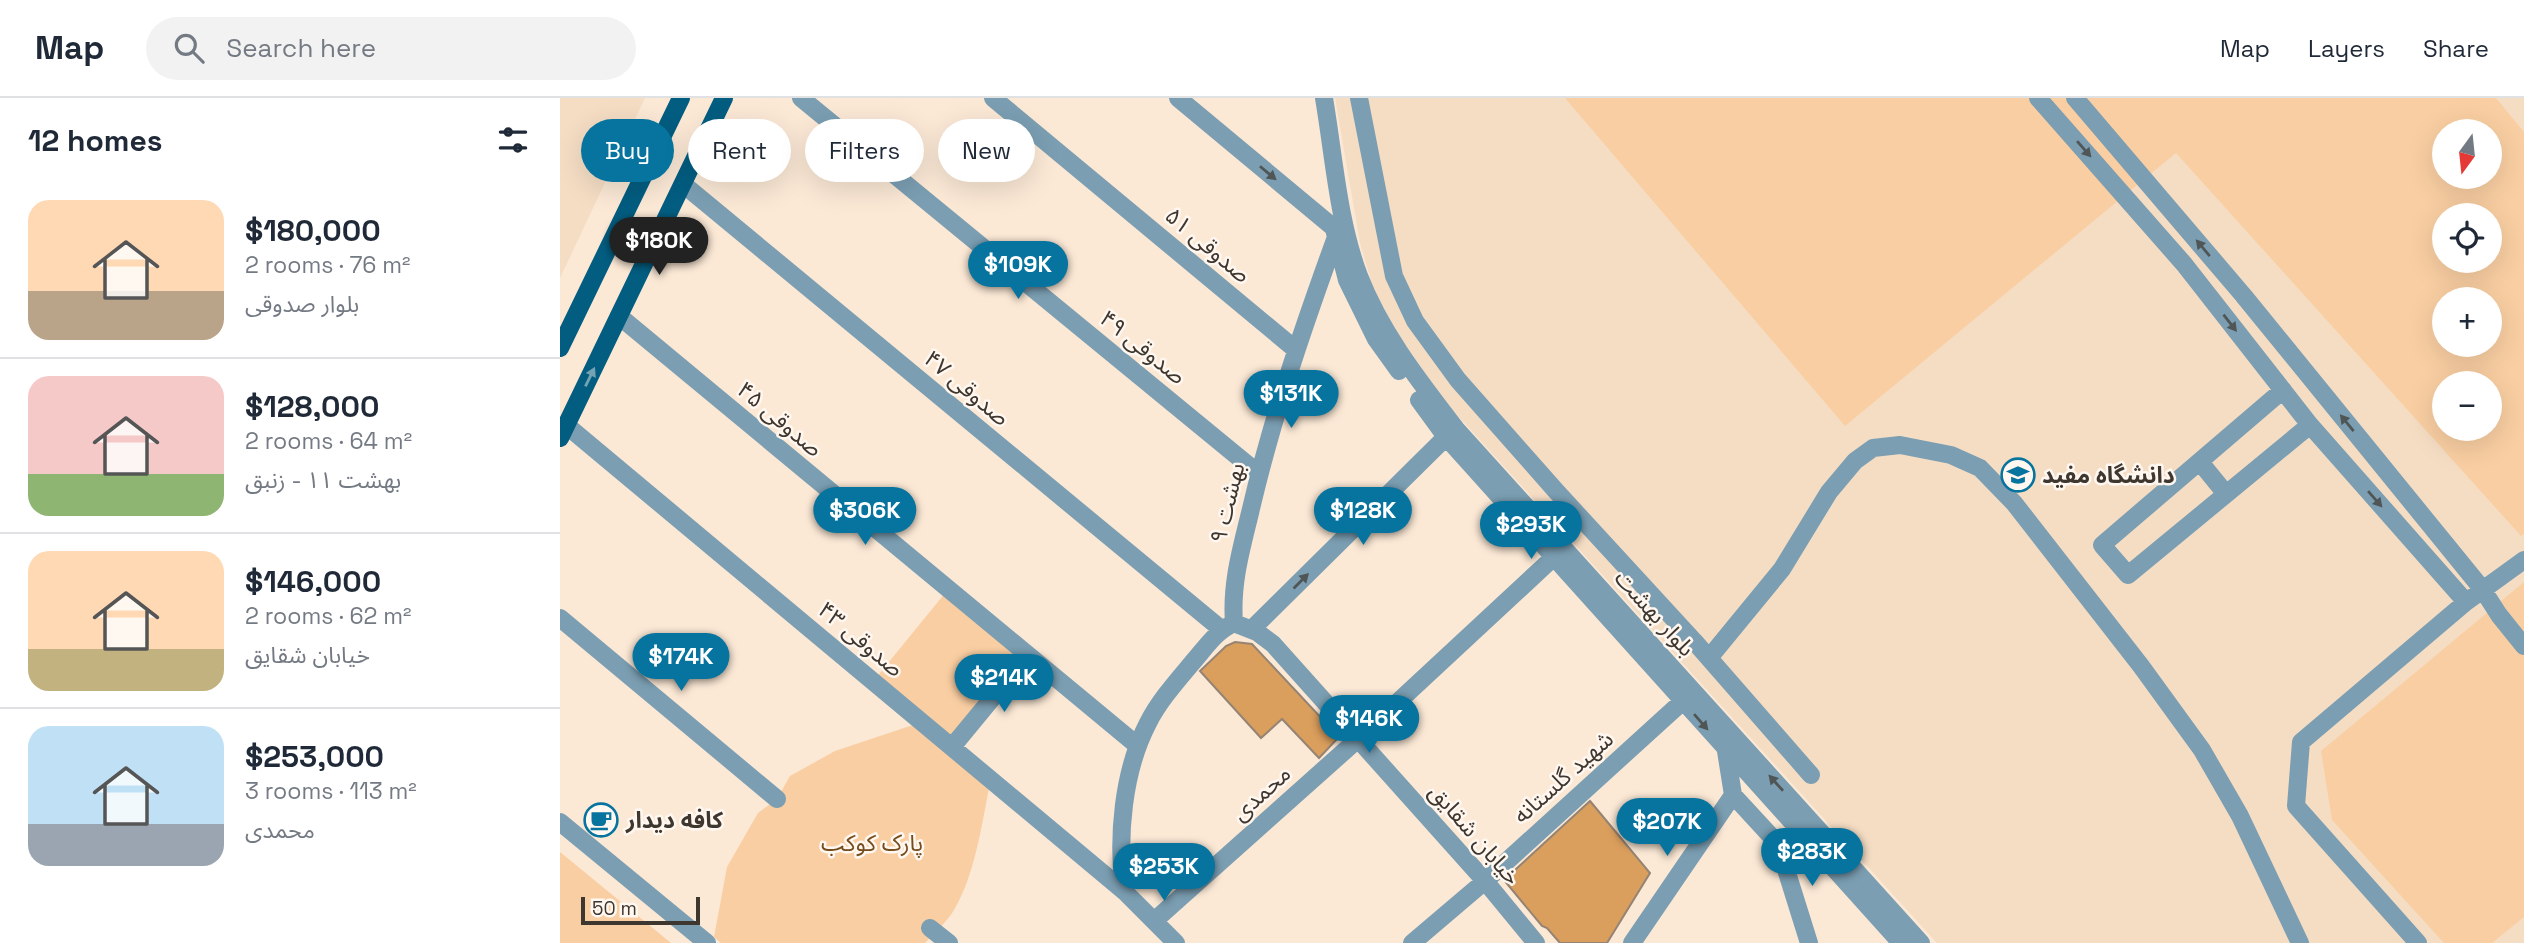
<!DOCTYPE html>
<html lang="en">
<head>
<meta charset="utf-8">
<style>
	body { margin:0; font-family:"Space Grotesk","Noto Sans Arabic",sans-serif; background:#f2f2f3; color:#1f2937; height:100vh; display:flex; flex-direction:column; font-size:26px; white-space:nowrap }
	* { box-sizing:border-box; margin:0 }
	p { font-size:23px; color:#747a83 }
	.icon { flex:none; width:38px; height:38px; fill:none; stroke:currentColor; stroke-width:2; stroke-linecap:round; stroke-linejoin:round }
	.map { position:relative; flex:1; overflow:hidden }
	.drawer { display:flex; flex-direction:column; background:#fff; width:560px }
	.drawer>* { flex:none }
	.guide { position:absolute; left:21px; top:21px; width:665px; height:63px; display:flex; gap:14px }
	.needle { width:46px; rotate:195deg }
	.tools { position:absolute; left:1872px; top:21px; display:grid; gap:14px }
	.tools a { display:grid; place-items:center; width:70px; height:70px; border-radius:50%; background:#fff; box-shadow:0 7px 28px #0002; font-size:35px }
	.scale { position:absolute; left:21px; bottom:18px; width:119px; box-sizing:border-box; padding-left:7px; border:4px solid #3e372f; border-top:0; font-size:19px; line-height:24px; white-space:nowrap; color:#3e372f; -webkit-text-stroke:5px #fff7f0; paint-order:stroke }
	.price { position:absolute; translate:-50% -60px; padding:0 16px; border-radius:24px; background:#07749f; color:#fff; font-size:23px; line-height:46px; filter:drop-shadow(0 2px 4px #0008) }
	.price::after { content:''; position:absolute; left:50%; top:42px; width:21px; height:16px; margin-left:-10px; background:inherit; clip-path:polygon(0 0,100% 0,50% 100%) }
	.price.active { background:#222; color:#fff }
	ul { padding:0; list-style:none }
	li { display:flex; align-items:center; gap:21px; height:175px; padding:0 28px }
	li+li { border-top:2px solid #e0e1e3 }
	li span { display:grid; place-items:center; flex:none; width:196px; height:140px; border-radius:21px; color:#555 }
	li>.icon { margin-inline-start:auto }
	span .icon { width:84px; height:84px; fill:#fffc; stroke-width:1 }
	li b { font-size:30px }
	h2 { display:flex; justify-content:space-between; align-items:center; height:84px; padding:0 28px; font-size:30px }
	.tag { padding:0 24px; border-radius:32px; background:#fff; box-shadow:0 7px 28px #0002; font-size:24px; line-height:63px }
	.tag.active { background:#07749f; color:#fff }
	header { display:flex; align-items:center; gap:42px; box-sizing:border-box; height:98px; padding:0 35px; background:#fff; border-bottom:2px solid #e0e1e3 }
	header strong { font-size:33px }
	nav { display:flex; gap:38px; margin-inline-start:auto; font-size:24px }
	.search { width:490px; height:63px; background:#f2f2f3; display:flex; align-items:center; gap:18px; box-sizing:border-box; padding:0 24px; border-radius:38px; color:#747a83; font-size:26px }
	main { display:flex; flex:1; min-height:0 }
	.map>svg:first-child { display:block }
	.built { fill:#f5ddc4; fill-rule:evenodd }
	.green { fill:#f9cea2; fill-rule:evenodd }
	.building { fill:#da9e5d; stroke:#958473; stroke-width:2 }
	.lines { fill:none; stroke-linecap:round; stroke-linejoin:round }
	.minor { stroke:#7b9eb2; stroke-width:18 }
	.major { stroke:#035d80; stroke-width:18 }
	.oneway { fill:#505656 }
	.oneway2 { fill:#74a2b2 }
	.labels { text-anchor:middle; stroke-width:5; stroke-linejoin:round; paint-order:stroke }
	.street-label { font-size:23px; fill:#3e372f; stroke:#fff7f0 }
	.poi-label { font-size:23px; font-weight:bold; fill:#3e372f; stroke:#fff7f0; text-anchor:start }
	.park-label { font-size:23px; fill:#754d1d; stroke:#fff7f0 }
</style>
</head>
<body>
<header>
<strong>Map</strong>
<div class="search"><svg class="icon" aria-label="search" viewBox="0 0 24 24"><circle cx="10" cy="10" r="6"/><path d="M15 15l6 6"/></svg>Search here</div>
<nav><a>Map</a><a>Layers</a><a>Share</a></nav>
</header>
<main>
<section class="drawer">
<h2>12 homes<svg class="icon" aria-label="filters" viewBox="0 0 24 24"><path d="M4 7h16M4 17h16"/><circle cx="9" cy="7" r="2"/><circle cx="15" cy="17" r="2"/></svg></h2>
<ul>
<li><span style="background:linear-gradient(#ffd9b3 65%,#b9a48a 0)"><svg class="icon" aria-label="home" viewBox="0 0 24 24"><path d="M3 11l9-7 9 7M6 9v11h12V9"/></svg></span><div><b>$180,000</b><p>2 rooms · 76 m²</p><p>بلوار صدوقی</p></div></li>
<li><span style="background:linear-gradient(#f6c9c9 70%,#8fb573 0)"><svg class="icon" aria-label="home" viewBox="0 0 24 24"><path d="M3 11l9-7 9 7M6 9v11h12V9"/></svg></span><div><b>$128,000</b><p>2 rooms · 64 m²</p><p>بهشت ۱۱ - زنبق</p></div></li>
<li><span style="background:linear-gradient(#ffd9b3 70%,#c2b280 0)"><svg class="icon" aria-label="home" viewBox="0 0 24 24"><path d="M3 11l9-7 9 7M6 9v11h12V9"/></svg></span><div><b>$146,000</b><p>2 rooms · 62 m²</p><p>خیابان شقایق</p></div></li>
<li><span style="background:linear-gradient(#bfe0f5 70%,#9aa5b1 0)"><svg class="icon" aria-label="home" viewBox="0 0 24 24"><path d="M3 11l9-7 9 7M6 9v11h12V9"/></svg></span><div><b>$253,000</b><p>3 rooms · 113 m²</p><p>محمدی</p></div></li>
</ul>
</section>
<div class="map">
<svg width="1964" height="845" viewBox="0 0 1964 845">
	<rect width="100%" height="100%" fill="#fbe8d5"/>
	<path class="built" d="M0 0H85L0 180Z
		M775 0H1964V845H1377L888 307 860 273 816 199 800 145ZM1885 33H1930V79H1885ZM1885 117H1930V163H1885ZM1885 201H1930V247H1885ZM1885 285H1930V331H1885Z"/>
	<path class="green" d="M1005 0H1936L1964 34V436L1961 438 1616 55 1285 328ZM1885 33H1930V79H1885ZM1885 117H1930V163H1885ZM1885 201H1930V247H1885ZM1885 285H1930V331H1885Z
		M1964 484V819L1932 845H1884L1772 722 1761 653Z
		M386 494 463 559 392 646 315 581Z
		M353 627 429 690C421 730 415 776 394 812 387 824 374 835 365 845H161L154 839 167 769 198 715 217 701 230 678 275 653Z
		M0 754 111 845H0Z"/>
	<path class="building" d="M675 544 692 546 779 639 759 660 722 621 701 640 640 573 666 548Z
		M1030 703 1090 775 1047 845H1000L987 830 982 828 944 782Z"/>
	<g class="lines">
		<path class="minor" d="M241 0 699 376
			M433 0 735 251
			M618 0 774 130
			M764 0C774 59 778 122 799 178 821 235 860 284 896 331L1361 845
			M799 0 834 178 855 223 898 282 996 393 1134 543 1251 677
			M1478 0 1624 166 1750 327 1906 504
			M1515 0 1683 197 1923 492 1939 517 1964 548
			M123 86 661 531
			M775 135 787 182 816 241 839 273
			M59 218 578 648
			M1723 292 1542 447 1568 477 1750 327
			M859 302 886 339 1341 845
			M6 327 564 793 616 845
			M1640 364 1666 396
			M0 520 217 701
			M674 525C671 486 681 452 690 415 712 320 743 230 776 139
			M692 531 886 339
			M1149 560 1222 471 1269 394 1295 363 1313 350 1340 347 1391 357 1420 370 1454 405 1581 568 1642 652 1680 718 1740 845
			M392 649 467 558
			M1166 653 1173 697
			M1173 697 1218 746 1249 845
			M0 724 147 845
			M564 793C557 739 563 673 588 625 599 603 617 583 632 565 646 549 656 533 674 525L697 534 713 546 925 783 976 845
			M594 823 798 641 994 459
			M370 830 389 845
			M852 845 925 783 1123 603
			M1072 845 1173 697
			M1858 845 1736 708 1741 644 1906 504 1964 462"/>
		<path class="major" d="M0 250 121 0
			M0 340 164 0"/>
	</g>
	<defs><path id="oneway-solid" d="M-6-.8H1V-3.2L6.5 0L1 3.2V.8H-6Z" transform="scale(1.75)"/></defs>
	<g class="oneway">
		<use href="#oneway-solid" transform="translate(1524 51) rotate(49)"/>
		<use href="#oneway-solid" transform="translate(708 75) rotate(40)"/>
		<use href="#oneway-solid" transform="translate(1643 150) rotate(-130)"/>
		<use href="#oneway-solid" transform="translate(1670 225) rotate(52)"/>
		<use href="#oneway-solid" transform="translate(1787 325) rotate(-129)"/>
		<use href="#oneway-solid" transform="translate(1815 401) rotate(49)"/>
		<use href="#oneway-solid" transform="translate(741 483) rotate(-45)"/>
		<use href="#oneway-solid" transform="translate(1141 624) rotate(49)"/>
		<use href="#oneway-solid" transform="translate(1216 685) rotate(-132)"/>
	</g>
	<use class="oneway2" href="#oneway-solid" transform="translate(30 279) rotate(-64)"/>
	<defs>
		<symbol id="university-ring" viewBox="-11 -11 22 22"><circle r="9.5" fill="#fff7f0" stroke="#07749f" stroke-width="1.5"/><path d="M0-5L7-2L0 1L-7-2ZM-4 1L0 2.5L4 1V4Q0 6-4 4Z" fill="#07749f"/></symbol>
		<symbol id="cafe-ring" viewBox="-11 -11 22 22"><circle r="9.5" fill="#fff7f0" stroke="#07749f" stroke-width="1.5"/><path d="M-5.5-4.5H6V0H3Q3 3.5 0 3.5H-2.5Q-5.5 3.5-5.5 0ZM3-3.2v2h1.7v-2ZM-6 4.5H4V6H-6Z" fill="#07749f"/></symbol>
	</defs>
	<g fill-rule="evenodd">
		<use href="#university-ring" x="1439" y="358" width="38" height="38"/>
		<use href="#cafe-ring" x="22" y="703" width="38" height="38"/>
	</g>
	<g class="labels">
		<g class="street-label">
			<text transform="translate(648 147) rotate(40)" y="8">صدوقی ۵۱</text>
			<text transform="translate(583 249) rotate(39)" y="8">صدوقی ۴۹</text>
			<text transform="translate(407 290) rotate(40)" y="8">صدوقی ۴۷</text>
			<text transform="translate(220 321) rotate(40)" y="8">صدوقی ۴۵</text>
			<text transform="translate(667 405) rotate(-76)" y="8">بهشت ۹</text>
			<text transform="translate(1095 515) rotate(48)" y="8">بلوار بهشت</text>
			<text transform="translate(301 541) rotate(40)" y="8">صدوقی ۴۳</text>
			<text transform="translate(1003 679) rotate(-42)" y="8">شهید گلستانه</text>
			<text transform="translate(701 695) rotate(-42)" y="8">محمدی</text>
			<text transform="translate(915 736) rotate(49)" y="8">خیابان شقایق</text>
		</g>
		<g class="poi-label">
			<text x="1482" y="385">دانشگاه مفید</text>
			<text x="66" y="730">کافه دیدار</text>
		</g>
		<g class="park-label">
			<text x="312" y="753">پارک کوکب</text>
		</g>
	</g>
</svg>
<div class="tools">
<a><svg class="needle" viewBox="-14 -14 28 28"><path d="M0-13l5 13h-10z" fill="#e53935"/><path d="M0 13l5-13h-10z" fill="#747a83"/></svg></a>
<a><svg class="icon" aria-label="locate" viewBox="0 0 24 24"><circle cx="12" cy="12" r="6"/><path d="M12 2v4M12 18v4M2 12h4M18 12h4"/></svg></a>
<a>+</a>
<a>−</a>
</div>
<div class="scale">50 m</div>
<b class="price active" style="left:99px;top:179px">$180K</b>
<b class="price" style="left:458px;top:203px">$109K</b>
<b class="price" style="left:731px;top:332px">$131K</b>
<b class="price" style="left:305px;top:449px">$306K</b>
<b class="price" style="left:803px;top:449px">$128K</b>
<b class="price" style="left:971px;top:463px">$293K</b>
<b class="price" style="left:121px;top:595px">$174K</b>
<b class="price" style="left:444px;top:616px">$214K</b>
<b class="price" style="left:809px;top:657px">$146K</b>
<b class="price" style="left:1107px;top:760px">$207K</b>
<b class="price" style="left:1252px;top:790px">$283K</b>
<b class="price" style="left:604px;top:805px">$253K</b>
<div class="guide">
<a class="tag active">Buy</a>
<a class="tag">Rent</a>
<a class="tag">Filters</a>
<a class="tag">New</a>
</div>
</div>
</main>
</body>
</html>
